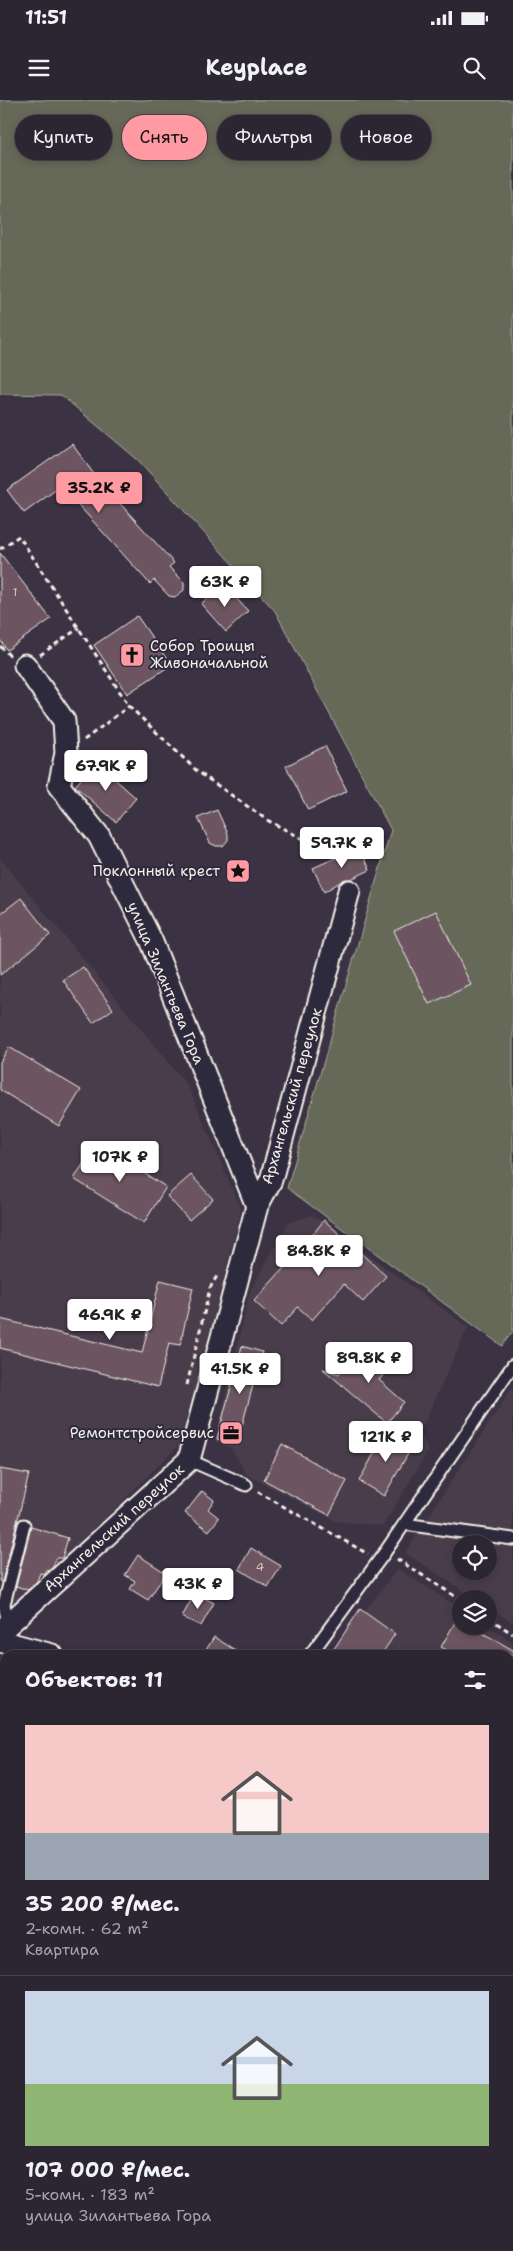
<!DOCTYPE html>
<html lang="ru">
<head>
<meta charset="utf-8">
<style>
	body { margin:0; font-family:"Shantell Sans",sans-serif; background:#38323f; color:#f1f3f6; height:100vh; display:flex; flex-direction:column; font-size:19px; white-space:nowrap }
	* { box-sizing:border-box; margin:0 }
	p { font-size:16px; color:#a6a5ac }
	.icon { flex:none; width:28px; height:28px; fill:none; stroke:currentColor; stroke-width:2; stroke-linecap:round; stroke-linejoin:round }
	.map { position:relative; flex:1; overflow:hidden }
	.drawer { position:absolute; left:0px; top:1550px; width:514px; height:601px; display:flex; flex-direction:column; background:#2c2633; border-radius:15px 15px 0 0; box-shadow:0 2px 8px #0003,0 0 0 1px #48434e }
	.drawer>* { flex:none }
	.banner { position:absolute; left:15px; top:15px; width:484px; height:45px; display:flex; gap:10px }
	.tools { position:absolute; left:452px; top:1435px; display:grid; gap:10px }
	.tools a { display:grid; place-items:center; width:45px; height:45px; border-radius:50%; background:#2c2633; box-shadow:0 2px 8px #0003,0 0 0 1px #48434e; font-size:25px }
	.price { position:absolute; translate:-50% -42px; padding:0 11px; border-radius:5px; background:#fff; color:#222; font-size:16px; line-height:32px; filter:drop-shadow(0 1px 2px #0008) }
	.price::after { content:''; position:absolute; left:50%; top:30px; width:15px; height:11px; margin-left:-8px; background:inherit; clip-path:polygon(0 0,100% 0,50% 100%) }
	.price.current { background:#ff9aa2; color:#111 }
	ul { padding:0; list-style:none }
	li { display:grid; align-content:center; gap:10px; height:265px; padding:0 25px }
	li+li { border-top:1px solid #48434e }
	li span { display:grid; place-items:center; height:155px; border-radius:0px; color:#555 }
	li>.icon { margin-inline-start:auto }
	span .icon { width:90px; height:90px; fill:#fffc; stroke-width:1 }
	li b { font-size:21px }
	h2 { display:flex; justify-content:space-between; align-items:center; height:60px; padding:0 25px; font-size:21px }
	.chip { padding:0 18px; border-radius:22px; background:#2c2633; box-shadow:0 2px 8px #0003,0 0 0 1px #48434e; font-size:18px; line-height:45px }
	.chip.current { background:#ff9aa2; color:#111 }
	.status { display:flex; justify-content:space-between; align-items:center; height:35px; padding:0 25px; background:#2c2633; direction:ltr }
	.status svg { height:14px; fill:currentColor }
	header { display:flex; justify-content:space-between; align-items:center; height:65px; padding:0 25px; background:#2c2633; font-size:22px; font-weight:700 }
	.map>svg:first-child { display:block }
	.built { fill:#4a3c4c; fill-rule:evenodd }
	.green { fill:#666859; stroke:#adaca0 }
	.water { fill:#4b6076; stroke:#8f9aa4 }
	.building { fill:#6c5460; stroke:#f4f1e8 }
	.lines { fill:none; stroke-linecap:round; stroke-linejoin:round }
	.service-casing { stroke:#f4f1e8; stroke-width:15 }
	.minor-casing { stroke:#f4f1e8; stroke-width:25 }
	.path { stroke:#f4f1e8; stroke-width:3; stroke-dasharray:5 4; stroke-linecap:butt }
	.service { stroke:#2f2a3d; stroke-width:11 }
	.minor { stroke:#2f2a3d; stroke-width:21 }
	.labels { text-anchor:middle; stroke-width:4; stroke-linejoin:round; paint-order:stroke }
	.number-label { font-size:12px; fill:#d2cac6 }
	.poi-label { font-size:15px; fill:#f4f1e8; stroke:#2f2a3d; text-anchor:end }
	.street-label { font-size:15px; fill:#f4f1e8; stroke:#2f2a3d }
</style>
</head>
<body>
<div class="status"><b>11:51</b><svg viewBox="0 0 49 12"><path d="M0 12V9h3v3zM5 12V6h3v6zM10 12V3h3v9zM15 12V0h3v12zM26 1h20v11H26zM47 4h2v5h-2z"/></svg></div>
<header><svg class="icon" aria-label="menu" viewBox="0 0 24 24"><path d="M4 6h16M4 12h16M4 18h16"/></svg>Keyplace<svg class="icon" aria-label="search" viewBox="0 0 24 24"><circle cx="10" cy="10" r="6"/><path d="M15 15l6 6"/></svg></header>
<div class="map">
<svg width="513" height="2151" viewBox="0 0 513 2151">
	<rect width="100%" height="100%" fill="#3b3244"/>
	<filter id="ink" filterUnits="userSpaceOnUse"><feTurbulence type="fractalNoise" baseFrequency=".02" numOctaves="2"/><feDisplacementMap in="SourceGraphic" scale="10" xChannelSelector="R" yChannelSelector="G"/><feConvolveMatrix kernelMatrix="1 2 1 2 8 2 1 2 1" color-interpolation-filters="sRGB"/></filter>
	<g filter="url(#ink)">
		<path class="built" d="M0 758 188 986 241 1109 183 1341 83 1440 71 1457 0 1520Z
			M313 1115 468 1227 420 1332 428 1351 383 1426 336 1421 247 1375 231 1348 215 1341 250 1191 289 1122Z
			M513 1286V1523L489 1507V1499H476L405 1453ZM461 1444H489V1471H461Z
			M398 1469 461 1509V1526H488L513 1542V1884L509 1887V1555H329Z"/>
		<path class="green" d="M0 0H513V1231L502 1246 287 1088 391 730 275 511 138 360 61 295 0 294Z"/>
		<path class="water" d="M513 2012V2151H248L251 2146H509V2015Z"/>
		<path class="building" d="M72 344 96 377 174 463 169 467 184 482V490L175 497 169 496 154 480 150 484 61 386 24 413 7 390Z
			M0 453 51 519 7 550 0 540Z
			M223 484 248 511 226 532 201 504Z
			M137 516 171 565 127 594 94 545Z
			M325 646 347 691 308 710 286 666Z
			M96 662 136 698 116 722 75 686Z
			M217 710 228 734V740L223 746H216L210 743 198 718Z
			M360 747 370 770 351 779H345L324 792 313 768Z
			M21 798 50 835 0 875V814Z
			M436 811 471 885 429 904 394 831Z
			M83 867 113 909 93 923 63 880Z
			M9 947 81 990 59 1026 0 990V962Z
			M96 1043 166 1087 144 1123 74 1079Z
			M191 1075 213 1099 189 1120 167 1096Z
			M324 1120 386 1176 363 1202 344 1184 312 1220 298 1207 281 1226 254 1201 303 1147Z
			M160 1180 193 1188 180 1245 169 1243 158 1287 0 1248V1219L142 1253Z
			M242 1246 262 1252 237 1344 217 1339Z
			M362 1246 389 1268 379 1280 404 1302 387 1323 323 1269 339 1274Z
			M387 1330 413 1345 384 1396 359 1381Z
			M282 1344 347 1381 329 1415 264 1380Z
			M0 1369 29 1374 2 1482 0 1481Z
			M202 1391 214 1400 208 1409 219 1418 209 1431 185 1413Z
			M31 1427 68 1438 62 1458H56L53 1467 48 1471 46 1470 45 1474 40 1473 37 1481 28 1490 16 1486Z
			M251 1448 281 1466 268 1487 239 1469Z
			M138 1455 166 1473 148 1500 130 1489 135 1481 125 1475Z
			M195 1493 214 1503 201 1526 182 1517Z
			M360 1509 395 1534 381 1555H330Z
			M457 1519 461 1521V1526H470L513 1550V1555H456L441 1547Z
			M214 1537 243 1555H203Z"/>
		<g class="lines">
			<defs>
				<path id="service" d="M189 1360 246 1385
					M404 1424 513 1439
					M8 1524 4 1504 24 1425
					M310 1555 385 1452 513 1265
					M0 2024 5 2020"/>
				<path id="minor" d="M25 565 64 621 66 653 59 686 99 736 151 840 257 1106
					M0 1532 189 1360 257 1106 271 1080 349 791
					M0 1541 52 1555"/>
			</defs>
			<use href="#service" class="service-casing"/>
			<use href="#minor" class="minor-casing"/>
			<path class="path" d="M0 449 19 436 129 606 197 671 267 720 337 757
				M0 546 10 556
				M40 555 79 528
				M84 640 129 606
				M187 1285 210 1188 217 1176
				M258 1392 368 1454
				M397 1459 461 1500
				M489 1518 513 1534
				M60 2146 63 2151
				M436 2146 441 2151
				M125 2151 131 2146"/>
			<use href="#service" class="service"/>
			<use href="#minor" class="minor"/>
		</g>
	</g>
	<defs>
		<symbol id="church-square" viewBox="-11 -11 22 22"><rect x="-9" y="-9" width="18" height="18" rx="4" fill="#ff9aa2" stroke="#2f2a3d"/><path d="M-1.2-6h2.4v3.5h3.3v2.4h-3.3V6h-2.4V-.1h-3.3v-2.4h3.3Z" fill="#111"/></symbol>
		<symbol id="sight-square" viewBox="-11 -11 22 22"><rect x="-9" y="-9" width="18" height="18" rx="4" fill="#ff9aa2" stroke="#2f2a3d"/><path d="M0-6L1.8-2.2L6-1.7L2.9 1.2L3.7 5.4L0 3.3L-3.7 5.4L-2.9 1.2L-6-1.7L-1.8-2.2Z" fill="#111"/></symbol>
		<symbol id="office-square" viewBox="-11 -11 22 22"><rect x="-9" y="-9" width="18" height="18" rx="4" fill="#ff9aa2" stroke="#2f2a3d"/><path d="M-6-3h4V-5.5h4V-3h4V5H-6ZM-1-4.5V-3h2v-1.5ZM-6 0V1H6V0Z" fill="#111"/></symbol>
	</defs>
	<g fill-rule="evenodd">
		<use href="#church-square" x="118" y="541" width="28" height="28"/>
		<use href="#sight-square" x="224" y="757" width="28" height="28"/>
		<use href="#office-square" x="217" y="1319" width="28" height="28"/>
	</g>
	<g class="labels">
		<g class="number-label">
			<text x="15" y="496">1</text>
			<text x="260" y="1471">4</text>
		</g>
		<g class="poi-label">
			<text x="150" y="551" text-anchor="start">Собор Троицы<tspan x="150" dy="17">Живоначальной</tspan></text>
			<text x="220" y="776">Поклонный крест</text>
			<text x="214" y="1338">Ремонтстройсервис</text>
		</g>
		<g class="street-label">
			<text transform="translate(166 883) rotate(67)" y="5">улица Зилантьева Гора</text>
			<text transform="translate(292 996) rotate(-74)" y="5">Архангельский переулок</text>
			<text transform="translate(114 1428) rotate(-42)" y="5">Архангельский переулок</text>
		</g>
	</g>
</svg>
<div class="tools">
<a><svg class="icon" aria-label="locate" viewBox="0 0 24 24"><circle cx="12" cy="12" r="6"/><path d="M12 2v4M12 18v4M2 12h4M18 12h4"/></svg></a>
<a><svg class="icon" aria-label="layers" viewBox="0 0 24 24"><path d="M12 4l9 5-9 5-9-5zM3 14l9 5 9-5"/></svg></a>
</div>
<b class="price current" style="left:99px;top:414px">35.2K ₽</b>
<b class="price" style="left:225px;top:508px">63K ₽</b>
<b class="price" style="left:106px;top:692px">67.9K ₽</b>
<b class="price" style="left:342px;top:769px">59.7K ₽</b>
<b class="price" style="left:120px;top:1083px">107K ₽</b>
<b class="price" style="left:319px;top:1177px">84.8K ₽</b>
<b class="price" style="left:110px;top:1241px">46.9K ₽</b>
<b class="price" style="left:369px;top:1284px">89.8K ₽</b>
<b class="price" style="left:240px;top:1295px">41.5K ₽</b>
<b class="price" style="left:386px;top:1363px">121K ₽</b>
<b class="price" style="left:198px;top:1510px">43K ₽</b>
<div class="banner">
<a class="chip">Купить</a>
<a class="chip current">Снять</a>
<a class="chip">Фильтры</a>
<a class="chip">Новое</a>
</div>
<section class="drawer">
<h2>Объектов: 11<svg class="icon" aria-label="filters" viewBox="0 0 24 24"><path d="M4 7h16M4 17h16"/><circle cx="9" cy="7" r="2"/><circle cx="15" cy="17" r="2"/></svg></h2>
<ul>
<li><span style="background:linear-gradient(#f6c9c9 70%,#9aa5b1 0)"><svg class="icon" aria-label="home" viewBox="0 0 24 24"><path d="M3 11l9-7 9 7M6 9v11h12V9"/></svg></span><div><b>35 200 ₽/мес.</b><p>2-комн. · 62 m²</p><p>Квартира</p></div></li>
<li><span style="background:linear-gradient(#c9d6e8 60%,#8fb573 0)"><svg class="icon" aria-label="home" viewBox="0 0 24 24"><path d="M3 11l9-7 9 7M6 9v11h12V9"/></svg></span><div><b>107 000 ₽/мес.</b><p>5-комн. · 183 m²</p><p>улица Зилантьева Гора</p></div></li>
</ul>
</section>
</div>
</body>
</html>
